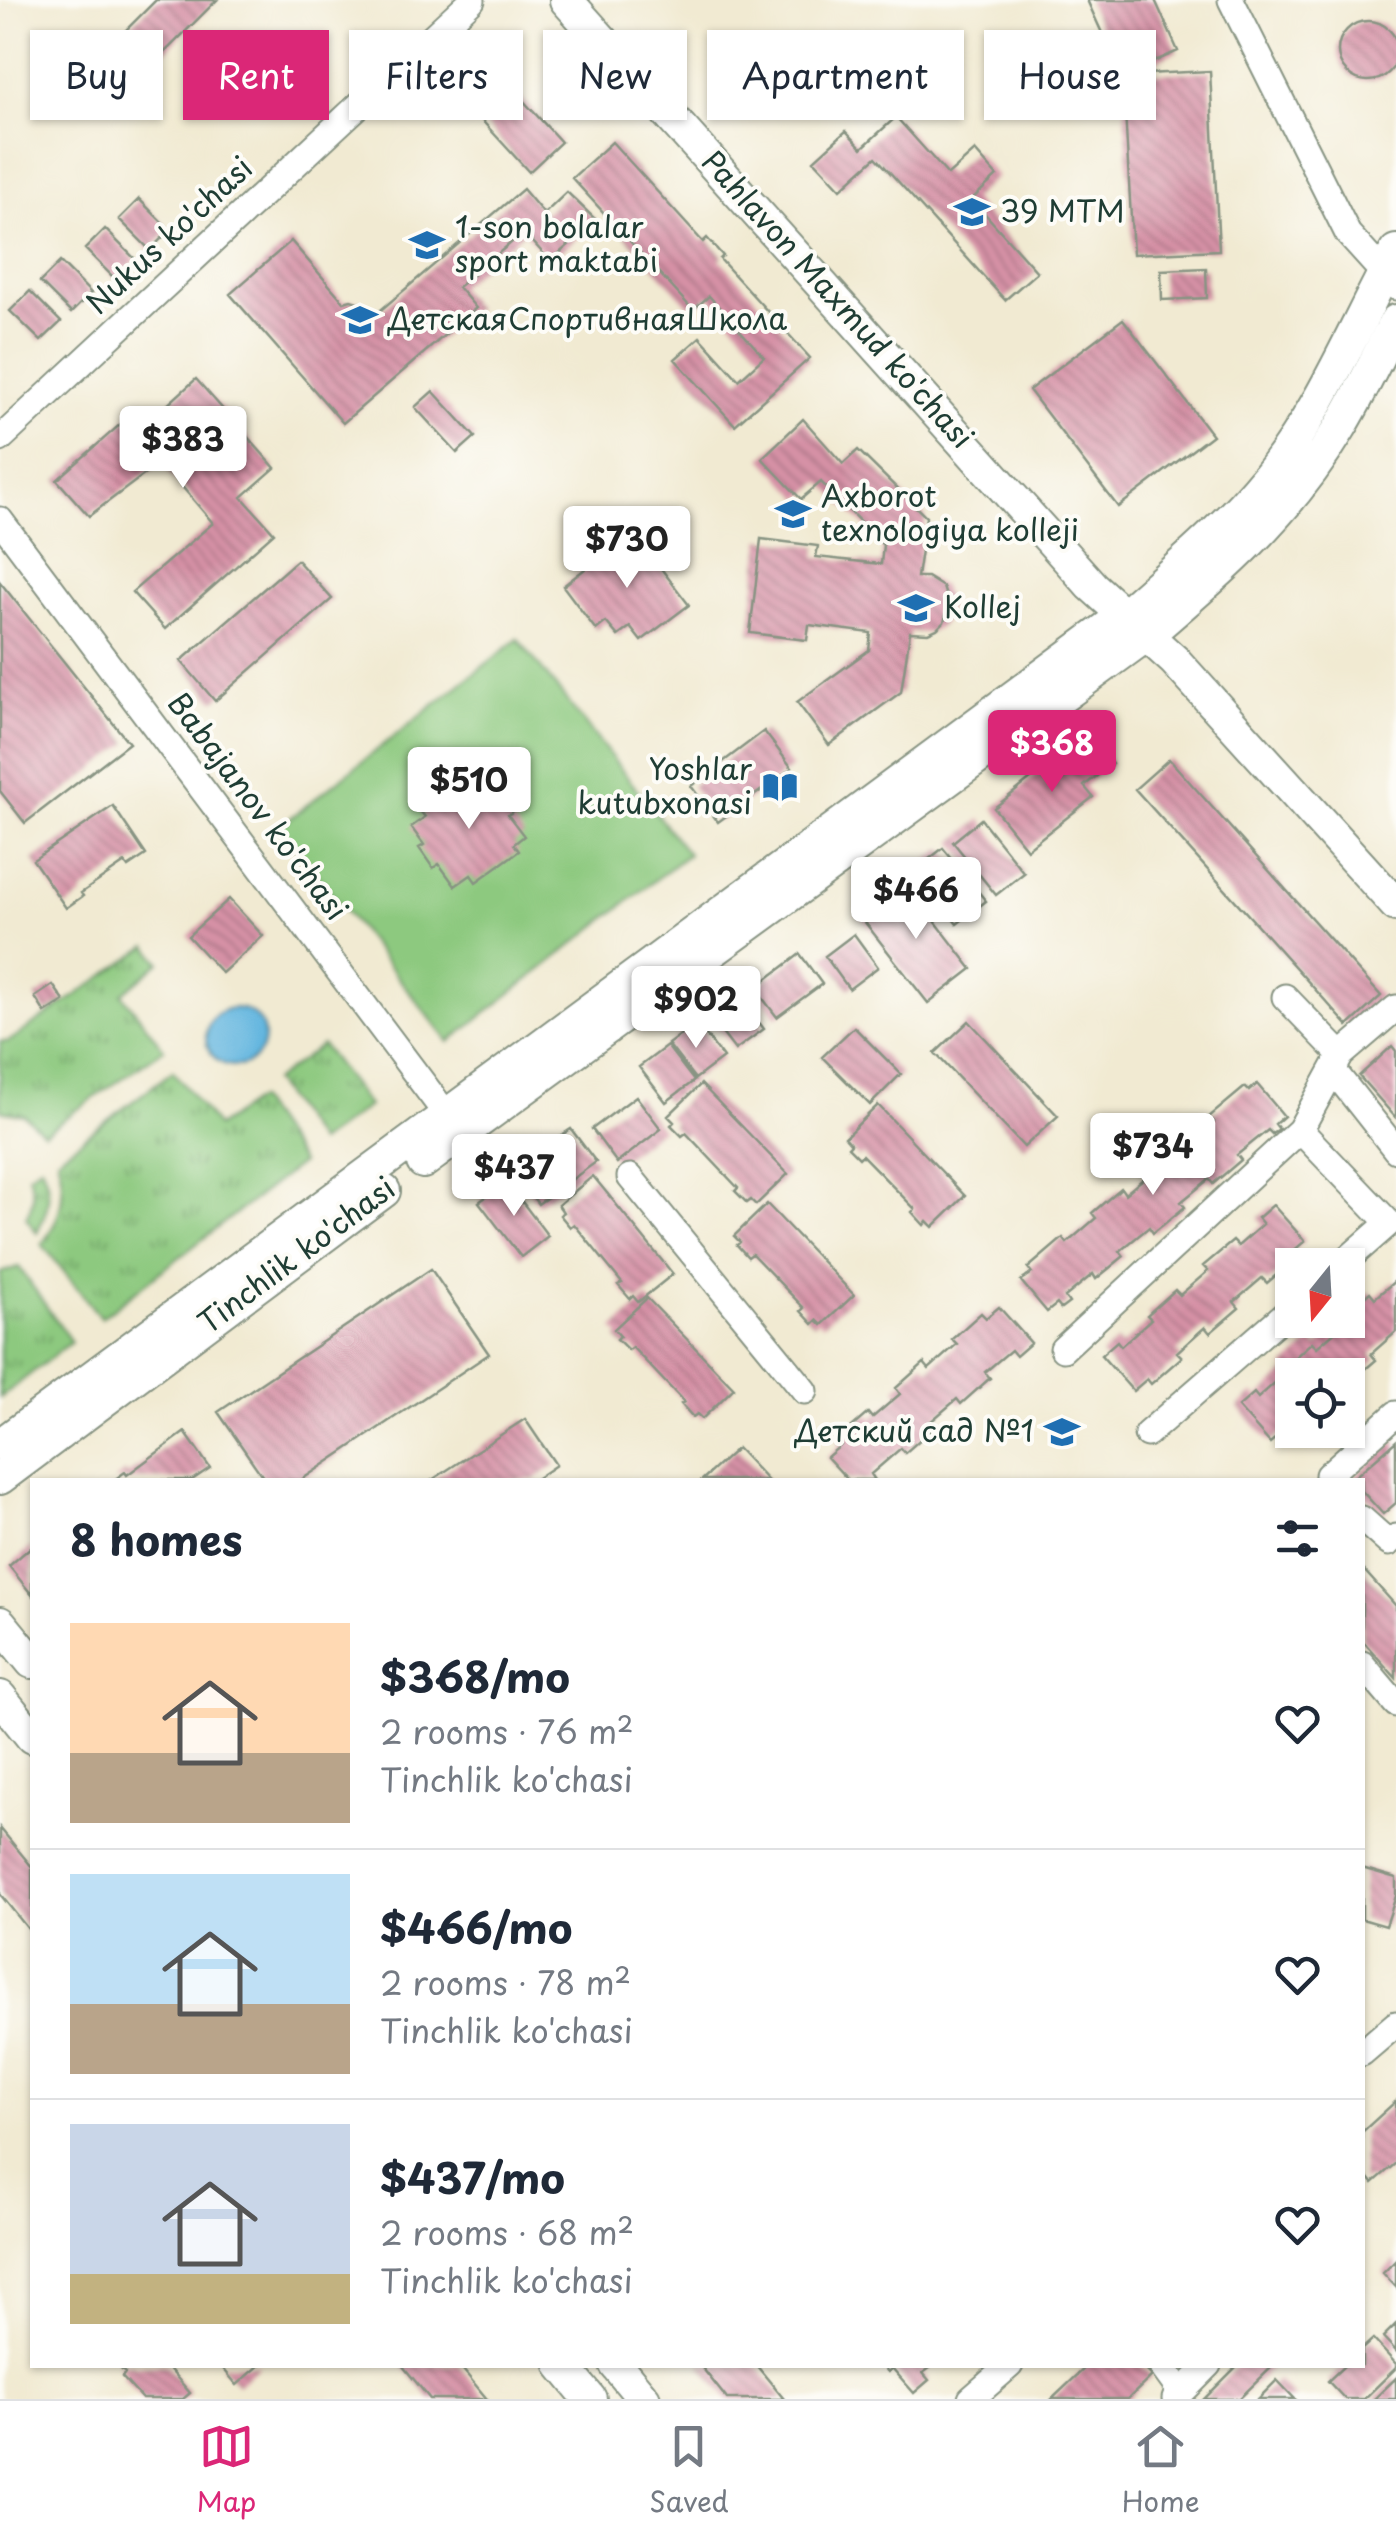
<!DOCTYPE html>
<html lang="en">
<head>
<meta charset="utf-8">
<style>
	body { margin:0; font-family:"Playpen Sans",sans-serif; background:#f6f6f7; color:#1f2937; height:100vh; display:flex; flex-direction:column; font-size:38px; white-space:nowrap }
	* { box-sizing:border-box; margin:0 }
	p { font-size:32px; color:#747a83 }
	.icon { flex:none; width:55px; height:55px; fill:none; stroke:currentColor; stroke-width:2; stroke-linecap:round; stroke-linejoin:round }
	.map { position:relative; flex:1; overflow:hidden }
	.sheet { position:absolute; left:30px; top:1478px; width:1335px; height:890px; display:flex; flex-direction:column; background:#fff; border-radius:0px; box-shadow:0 2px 8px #0004 }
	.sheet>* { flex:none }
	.banner { position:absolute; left:30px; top:30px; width:1338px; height:90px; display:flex; gap:20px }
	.needle { width:65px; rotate:198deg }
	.fabs { position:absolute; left:1275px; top:1248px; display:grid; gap:20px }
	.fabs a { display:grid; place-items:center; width:90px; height:90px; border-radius:0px; background:#fff; box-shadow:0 2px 8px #0004; font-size:50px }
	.price { position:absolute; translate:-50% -85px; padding:0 22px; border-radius:10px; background:#fff; color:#222; font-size:32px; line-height:65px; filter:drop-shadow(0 2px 5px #0008) }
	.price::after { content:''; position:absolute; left:50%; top:60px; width:30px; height:22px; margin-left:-15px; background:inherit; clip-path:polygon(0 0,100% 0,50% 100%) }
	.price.selected { background:#db2777; color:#fff }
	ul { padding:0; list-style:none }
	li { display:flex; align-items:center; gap:30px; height:250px; padding:0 40px }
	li+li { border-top:2px solid #e0e1e3 }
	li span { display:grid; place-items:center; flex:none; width:280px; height:200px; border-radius:0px; color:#555 }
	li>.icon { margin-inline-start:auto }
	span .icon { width:120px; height:120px; fill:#fffc; stroke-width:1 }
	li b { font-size:42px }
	h2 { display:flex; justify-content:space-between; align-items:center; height:120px; padding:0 40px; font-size:42px }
	.chip { padding:0 35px; border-radius:0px; background:#fff; box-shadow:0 2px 8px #0004; font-size:35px; line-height:90px }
	.chip.selected { background:#db2777; color:#fff }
	.menu { display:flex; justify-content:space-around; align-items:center; height:140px; border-top:2px solid #e0e1e3; background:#fff; font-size:28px; color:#747a83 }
	.menu a { display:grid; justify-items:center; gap:5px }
	.menu .selected { color:#db2777 }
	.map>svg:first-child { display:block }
	.grass { fill:url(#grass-tufts); stroke:#56835a; stroke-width:2.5 }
	.park { fill:#8dc97f; stroke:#56835a; stroke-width:2.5 }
	.water { fill:#63b6df; stroke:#417a8a; stroke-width:2.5 }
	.building { fill:url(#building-back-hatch) }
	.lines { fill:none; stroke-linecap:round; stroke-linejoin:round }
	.minor-casing { stroke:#889483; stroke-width:29 }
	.major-casing { stroke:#889483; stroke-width:36 }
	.minor { stroke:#fff; stroke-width:25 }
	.major { stroke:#fff; stroke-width:32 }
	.labels { text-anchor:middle; stroke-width:8; stroke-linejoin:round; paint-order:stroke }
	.poi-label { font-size:30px; fill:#1f3d34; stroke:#fdfcf7; text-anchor:start }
	.street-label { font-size:30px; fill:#1f3d34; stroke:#fdfcf7 }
</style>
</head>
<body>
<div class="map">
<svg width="1396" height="2399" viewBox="0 0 1396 2399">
	<defs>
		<pattern id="grass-tufts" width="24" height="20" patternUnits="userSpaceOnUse" patternTransform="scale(2.5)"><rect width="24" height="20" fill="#8dc97f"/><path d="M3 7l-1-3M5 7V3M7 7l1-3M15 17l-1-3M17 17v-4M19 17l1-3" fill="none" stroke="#73a469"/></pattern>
		<pattern id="building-back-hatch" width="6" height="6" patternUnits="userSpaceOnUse" patternTransform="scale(2.5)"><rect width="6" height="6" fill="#d691a6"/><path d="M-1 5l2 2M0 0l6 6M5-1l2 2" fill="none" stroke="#ad7888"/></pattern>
	</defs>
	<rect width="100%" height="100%" fill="#fdfcf7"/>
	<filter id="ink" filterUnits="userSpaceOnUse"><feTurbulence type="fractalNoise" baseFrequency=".01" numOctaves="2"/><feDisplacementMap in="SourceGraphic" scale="20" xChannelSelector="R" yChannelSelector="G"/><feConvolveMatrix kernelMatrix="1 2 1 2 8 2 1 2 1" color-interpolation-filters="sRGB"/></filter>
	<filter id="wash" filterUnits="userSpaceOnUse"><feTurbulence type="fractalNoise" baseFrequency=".0048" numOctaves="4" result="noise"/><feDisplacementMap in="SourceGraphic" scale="40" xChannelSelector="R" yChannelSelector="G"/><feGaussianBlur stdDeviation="2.25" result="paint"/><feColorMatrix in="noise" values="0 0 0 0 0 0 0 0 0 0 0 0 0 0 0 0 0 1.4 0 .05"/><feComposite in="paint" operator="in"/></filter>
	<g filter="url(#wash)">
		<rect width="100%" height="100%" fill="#f1ead2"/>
		<path class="grass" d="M148 946 160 962 122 994 164 1049 44 1133 24 1115 0 1110V1041L8 1042Z
			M322 1045 368 1106 318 1143 273 1081Z
			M173 1071 217 1127 257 1099 301 1163 101 1318 42 1244C63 1216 67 1191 57 1158Z
			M41 1165C53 1190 49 1209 37 1233L26 1217C34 1203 35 1190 28 1175Z
			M19 1267 71 1342 0 1398V1273Z"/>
		<path class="park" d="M518 639 688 854 449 1042 279 827Z"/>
		<path class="water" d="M206 1037a29 29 0 1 1 58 0a29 29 0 1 1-58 0Z"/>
		<g id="blocks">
			<path class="building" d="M156 0H217L130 87 99 57Z
				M1087 0H1155L1178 51 1140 68 1135 58 1117 66Z
				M1338 51a30 30 0 1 1 60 0a30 30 0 1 1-60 0Z
				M1210 71 1219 250 1133 254 1123 75Z
				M509 85 561 142 529 172 477 115Z
				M896 117 948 175 975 151 997 176 972 199 1037 272 1005 300 876 157 841 189 814 160 846 131 862 148Z
				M612 142 703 242 707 238 723 256 720 259 810 358 735 425 675 359 700 337 739 380 764 357 709 296 693 310 572 178Z
				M523 189 544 214 567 192 597 221 550 261 524 232 458 287 476 308 343 423 230 294 291 241 344 302 351 300 365 304 375 315Z
				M139 199 170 230 150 250 119 219Z
				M105 229 136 260 116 280 85 249Z
				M60 262 91 293 71 313 40 282Z
				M1206 268 1207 298 1162 300 1161 270Z
				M30 291 61 322 41 341 10 311Z
				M1123 319 1212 435 1118 507 1029 390Z
				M196 379 275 468 242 497 274 533 165 629 132 592 213 523 161 462 89 516 57 480 132 414 143 427Z
				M433 391 475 437 457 453 415 407Z
				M803 419 843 464 858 450 926 517 917 577H927L943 587 949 605 944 622 937 629 928 633 910 632 901 692 829 745 797 702 869 650 871 633 809 625 807 640 750 633 761 539 818 546 816 557 881 564 883 545 821 482 801 499 762 458Z
				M633 532 689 605 641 641 630 627 618 636 606 622 596 630 563 586Z
				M297 560 332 599 215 701 181 661Z
				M0 582 129 743 25 823 0 791Z
				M764 731 792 768 718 822 691 786Z
				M1080 747 1100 749 1112 764 1084 786 1093 797 1027 849 994 808 1059 757 1063 761Z
				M1169 759 1381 996 1348 1026 1135 789Z
				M481 777 494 794 502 789 516 809 508 815 524 836 514 844 519 851 476 882 471 875 455 886 439 864 433 868 419 848 424 845 411 827 425 817 421 812 464 781 468 786Z
				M113 806 146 855 128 867 125 863 81 893 83 896 66 908 33 860Z
				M981 819 1024 873 996 895 953 842Z
				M943 848 986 901 957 924 914 871Z
				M905 882 972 969 928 1003 860 916Z
				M229 899 263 936 222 973 188 936Z
				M854 934 878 967 849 989 825 956Z
				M800 954 822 984 777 1017 755 988Z
				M53 985 64 1001 45 1013 35 997Z
				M740 997 764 1029 735 1050 711 1019Z
				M969 1021 1058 1116 1024 1147 935 1053Z
				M697 1023 723 1058 695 1079 668 1044Z
				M854 1027 901 1074 870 1105 822 1057Z
				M667 1046 694 1081 666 1102 639 1067Z
				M1392 1046 1396 1051V1118L1359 1076Z
				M701 1084 788 1174 756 1205 751 1200 747 1203 735 1191 738 1188 686 1133 682 1136 671 1125 674 1122 668 1116Z
				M1257 1084 1284 1116 1275 1124 1279 1129 1272 1134 1268 1130 1237 1155 1241 1160 1213 1184 1209 1179 1181 1202 1185 1207 1153 1233 1149 1227 1120 1251 1124 1256 1096 1279 1093 1274 1065 1297 1069 1303 1061 1309 1057 1304 1047 1312 1021 1281 1032 1273 1028 1268 1063 1238 1067 1243 1096 1218 1092 1213 1121 1188 1125 1194 1154 1170 1151 1164 1179 1141 1183 1147 1214 1122 1209 1117 1245 1087 1249 1091Z
				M636 1096 661 1129 617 1163 592 1129Z
				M878 1105 965 1196 933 1227 927 1221 924 1225 912 1212 915 1209 862 1155 859 1158 848 1147 851 1144 845 1137Z
				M571 1129 596 1162 538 1204 511 1168Z
				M593 1176 673 1274 638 1302 633 1296 630 1299 618 1285 622 1283 574 1224 570 1227 560 1215 563 1212 558 1205Z
				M507 1182 548 1236 521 1257 479 1202Z
				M767 1204 854 1295 822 1325 817 1320 813 1324 801 1311 804 1308 752 1254 748 1257 737 1245 740 1242 734 1236Z
				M1273 1205 1305 1241 1291 1253 1296 1258 1267 1283 1262 1278 1234 1302 1239 1308 1210 1333 1205 1327 1177 1352 1182 1357 1151 1384 1147 1379 1133 1391 1101 1355 1117 1341 1121 1346 1151 1319 1147 1315 1175 1290 1180 1295 1208 1271 1203 1266 1233 1241 1238 1246 1263 1224 1258 1218Z
				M431 1269 489 1354 301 1480H265L218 1412Z
				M1396 1280V1332L1371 1354 1376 1360 1348 1384V1375H1292V1432L1288 1436 1284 1431 1270 1443 1238 1407 1254 1393 1258 1398 1288 1371 1284 1367 1312 1342 1317 1347 1345 1323 1342 1320H1348V1312L1370 1292 1375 1298Z
				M647 1298 734 1388 702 1419 697 1414 693 1417 681 1404 684 1402 632 1347 628 1350 617 1339 620 1336 614 1329Z
				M999 1307 1031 1343 1016 1356 1011 1350 985 1372 990 1378 961 1404 957 1399 929 1423 933 1428 905 1453 901 1448 871 1474 875 1480H848L827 1457 841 1445 837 1440 868 1413 872 1418 900 1394 896 1388 924 1363 929 1369 957 1344 952 1339 981 1313 986 1318Z
				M525 1419 556 1465 534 1480H432Z
				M185 1432 210 1468 192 1480H114L125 1472 127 1475Z
				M1396 1441V1503L1383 1514 1362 1491V1480H1351Z
				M737 1448 767 1480H702Z
				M32 1546V1595L9 1566Z
				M1362 1568 1396 1606V1678L1362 1640Z
				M0 1828 32 1867V1934L0 1894Z
				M1362 1868 1396 1878V1896L1386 1926 1362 1919Z
				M1396 2101V2163L1373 2183 1369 2178 1362 2183V2132Z
				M1396 2260V2287L1383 2273Z
				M1396 2324V2351L1383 2337Z
				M1373 2339 1396 2364V2368L1364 2399H1345L1328 2381 1345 2365H1362V2349Z
				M117 2365H166L190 2393 183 2399H142L122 2377 125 2373Z
				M220 2365H260L237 2385Z
				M402 2365H459L487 2399H430Z
				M700 2365H756L784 2399H727Z
				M882 2365H934L923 2373 929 2380 914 2393 892 2368 888 2372Z
				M1088 2365H1141L1152 2376 1128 2399H1052Z
				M1238 2365H1274L1239 2399H1204Z
				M1396 2378V2399H1374Z
				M1277 2380 1295 2399H1258Z"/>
		</g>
	</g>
	<g filter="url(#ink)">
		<use href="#blocks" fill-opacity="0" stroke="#889483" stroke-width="2.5"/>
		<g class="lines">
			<defs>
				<path id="minor" d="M1231 0 1348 234 1396 287
					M0 439 472 0
					M0 520 458 1130
					M1285 997 1341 1055 1396 1008
					M1333 1070 1396 1150
					M1300 1130 1389 1223 1341 1265
					M630 1177 805 1391
					M1063 1349 1300 1130 1341 1055
					M1147 1434 1292 1308
					M1328 1480V1475L1396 1414
					M1362 1519 1389 1543 1396 1537
					M1362 1664 1396 1704
					M1362 2053 1396 2024
					M1161 2365 1180 2391
					M971 2399 1010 2365
					M1175 2399 1209 2365"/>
				<path id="major" d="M566 0 1092 586 1175 661 1396 905
					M423 1162 1148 634C1221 572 1288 514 1338 431 1360 396 1377 357 1396 321
					M0 1445 1123 616C1173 571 1224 530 1267 477 1321 411 1355 326 1396 251
					M0 1478 384 1191
					M0 1623 32 1662
					M0 1697 32 1737
					M562 2365 590 2399
					M616 2365 644 2399"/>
			</defs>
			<use href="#minor" class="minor-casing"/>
			<use href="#major" class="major-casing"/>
			<use href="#minor" class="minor"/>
			<use href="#major" class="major"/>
		</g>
	</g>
	<defs>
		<symbol id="school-bare" viewBox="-9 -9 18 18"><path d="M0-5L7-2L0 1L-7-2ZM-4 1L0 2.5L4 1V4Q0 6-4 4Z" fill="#1f6fb2" stroke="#fdfcf7" stroke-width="2.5" paint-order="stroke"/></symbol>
		<symbol id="university-bare" viewBox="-9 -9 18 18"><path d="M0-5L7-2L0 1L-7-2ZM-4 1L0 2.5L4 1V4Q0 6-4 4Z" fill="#1f6fb2" stroke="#fdfcf7" stroke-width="2.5" paint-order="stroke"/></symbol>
		<symbol id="library-bare" viewBox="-9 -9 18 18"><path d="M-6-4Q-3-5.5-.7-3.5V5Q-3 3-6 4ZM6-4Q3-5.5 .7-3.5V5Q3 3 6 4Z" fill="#1f6fb2" stroke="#fdfcf7" stroke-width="2.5" paint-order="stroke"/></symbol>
	</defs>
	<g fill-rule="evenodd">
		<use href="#school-bare" x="947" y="187" width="50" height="50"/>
		<use href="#school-bare" x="402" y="220" width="50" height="50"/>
		<use href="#school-bare" x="335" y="295" width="50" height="50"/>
		<use href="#university-bare" x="768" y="489" width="50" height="50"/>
		<use href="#university-bare" x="891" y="583" width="50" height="50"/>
		<use href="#library-bare" x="755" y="762" width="50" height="50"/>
		<use href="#school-bare" x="1037" y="1407" width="50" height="50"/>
	</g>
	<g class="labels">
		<g class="poi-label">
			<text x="1000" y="222">39 MTM</text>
			<text x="455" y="238">1-son bolalar<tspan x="455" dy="34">sport maktabi</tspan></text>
			<text x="388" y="330">ДетскаяСпортивнаяШкола</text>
			<text x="821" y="507">Axborot<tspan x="821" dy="34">texnologiya kolleji</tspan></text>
			<text x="944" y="618">Kollej</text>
			<text x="752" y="780" text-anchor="end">Yoshlar<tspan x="752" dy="34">kutubxonasi</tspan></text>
			<text x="1034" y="1442" text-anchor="end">Детский сад №1</text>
		</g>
		<g class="street-label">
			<text transform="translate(170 236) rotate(-43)" y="10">Nukus ko'chasi</text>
			<text transform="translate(837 300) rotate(48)" y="10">Pahlavon Maxmud ko'chasi</text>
			<text transform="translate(257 807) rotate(53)" y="10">Babajanov ko'chasi</text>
			<text transform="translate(297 1256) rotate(-37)" y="10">Tinchlik ko'chasi</text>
		</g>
	</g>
</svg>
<div class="fabs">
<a><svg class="needle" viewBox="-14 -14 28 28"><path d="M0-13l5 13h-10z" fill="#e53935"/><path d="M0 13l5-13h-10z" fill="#747a83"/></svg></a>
<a><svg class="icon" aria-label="locate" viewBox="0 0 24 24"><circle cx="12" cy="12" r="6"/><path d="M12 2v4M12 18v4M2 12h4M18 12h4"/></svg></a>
</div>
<b class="price" style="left:183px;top:491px">$383</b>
<b class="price" style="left:627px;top:591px">$730</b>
<b class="price selected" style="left:1052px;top:795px">$368</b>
<b class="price" style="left:469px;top:832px">$510</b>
<b class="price" style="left:916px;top:942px">$466</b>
<b class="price" style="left:696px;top:1051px">$902</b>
<b class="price" style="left:1153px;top:1198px">$734</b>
<b class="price" style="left:514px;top:1219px">$437</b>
<div class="banner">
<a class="chip">Buy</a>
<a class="chip selected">Rent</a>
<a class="chip">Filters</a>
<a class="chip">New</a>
<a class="chip">Apartment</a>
<a class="chip">House</a>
</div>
<section class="sheet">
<h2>8 homes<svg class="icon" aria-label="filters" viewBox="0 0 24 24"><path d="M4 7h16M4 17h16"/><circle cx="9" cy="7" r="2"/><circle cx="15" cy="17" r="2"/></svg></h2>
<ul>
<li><span style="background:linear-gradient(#ffd9b3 65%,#b9a48a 0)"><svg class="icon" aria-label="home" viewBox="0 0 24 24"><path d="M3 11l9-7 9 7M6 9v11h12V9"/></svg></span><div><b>$368/mo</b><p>2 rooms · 76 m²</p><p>Tinchlik ko'chasi</p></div><svg class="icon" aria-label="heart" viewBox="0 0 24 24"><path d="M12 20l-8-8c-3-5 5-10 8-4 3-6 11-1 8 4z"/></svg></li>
<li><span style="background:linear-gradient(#bfe0f5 65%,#b9a48a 0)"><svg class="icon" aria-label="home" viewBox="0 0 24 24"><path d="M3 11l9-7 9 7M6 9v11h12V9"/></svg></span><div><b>$466/mo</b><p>2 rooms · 78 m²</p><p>Tinchlik ko'chasi</p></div><svg class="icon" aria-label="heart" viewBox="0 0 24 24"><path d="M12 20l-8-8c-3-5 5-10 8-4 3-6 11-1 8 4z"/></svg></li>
<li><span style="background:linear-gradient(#c9d6e8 75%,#c2b280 0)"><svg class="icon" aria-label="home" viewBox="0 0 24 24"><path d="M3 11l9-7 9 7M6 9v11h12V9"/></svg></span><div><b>$437/mo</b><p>2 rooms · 68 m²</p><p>Tinchlik ko'chasi</p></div><svg class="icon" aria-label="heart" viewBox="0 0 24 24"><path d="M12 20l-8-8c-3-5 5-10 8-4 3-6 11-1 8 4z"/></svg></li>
</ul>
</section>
</div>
<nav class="menu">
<a class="selected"><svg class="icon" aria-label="map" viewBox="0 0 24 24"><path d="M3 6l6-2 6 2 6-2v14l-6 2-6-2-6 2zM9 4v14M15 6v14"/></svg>Map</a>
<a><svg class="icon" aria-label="saved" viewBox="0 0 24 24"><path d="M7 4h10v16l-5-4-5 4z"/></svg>Saved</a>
<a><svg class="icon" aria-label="home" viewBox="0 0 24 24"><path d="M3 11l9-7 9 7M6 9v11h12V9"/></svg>Home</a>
</nav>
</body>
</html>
